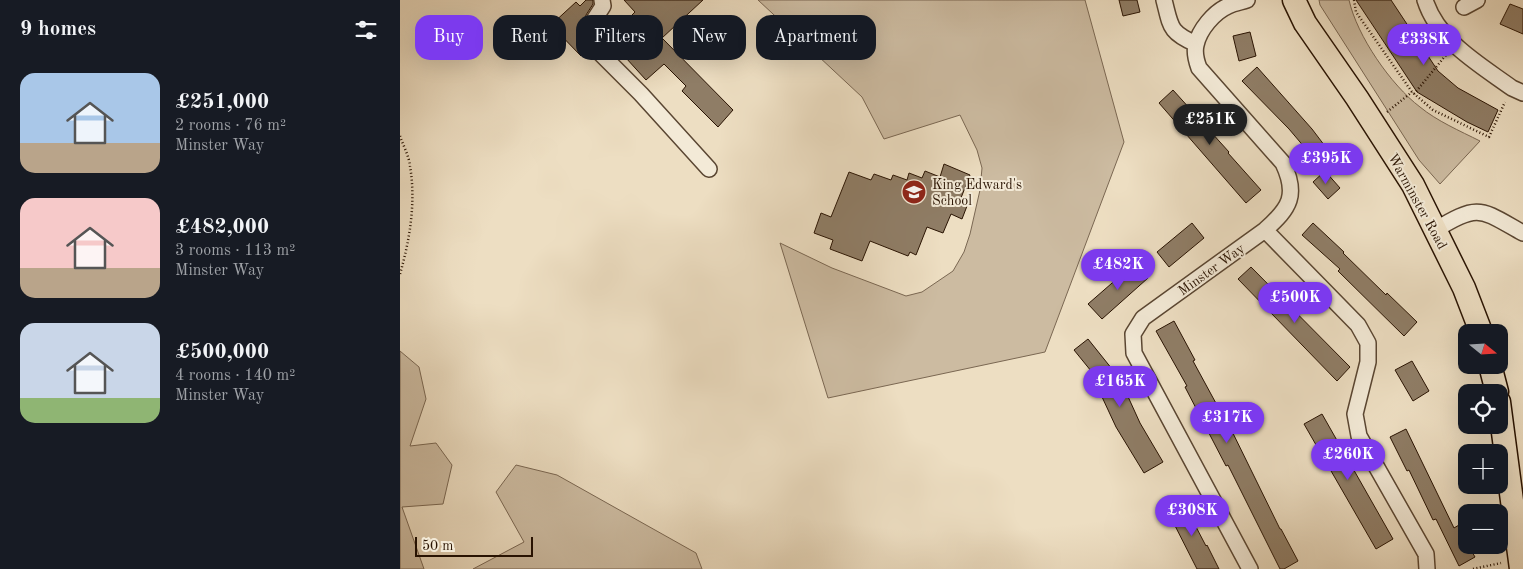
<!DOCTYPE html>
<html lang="en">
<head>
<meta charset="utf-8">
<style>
	body { margin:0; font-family:"Old Standard TT",serif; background:#242831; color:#f1f3f6; height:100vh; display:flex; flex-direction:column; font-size:19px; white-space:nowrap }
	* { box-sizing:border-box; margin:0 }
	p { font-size:16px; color:#9ea1a6 }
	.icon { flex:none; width:28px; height:28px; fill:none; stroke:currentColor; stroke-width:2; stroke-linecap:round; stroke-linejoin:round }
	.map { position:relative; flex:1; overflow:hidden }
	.drawer { display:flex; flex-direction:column; background:#171b24; width:400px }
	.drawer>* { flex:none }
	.hud { position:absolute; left:15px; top:15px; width:475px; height:45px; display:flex; gap:10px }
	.needle { width:32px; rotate:108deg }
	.controls { position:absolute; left:1058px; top:324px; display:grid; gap:10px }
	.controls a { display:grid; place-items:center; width:50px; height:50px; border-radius:10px; background:#171b24; box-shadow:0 5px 20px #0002; font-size:25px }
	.scale { position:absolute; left:15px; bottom:12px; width:118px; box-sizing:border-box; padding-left:5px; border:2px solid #291302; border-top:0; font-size:14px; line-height:18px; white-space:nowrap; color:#291302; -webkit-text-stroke:4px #f3ead7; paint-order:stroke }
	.price { position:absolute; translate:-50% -42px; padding:0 11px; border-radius:18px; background:#7c3aed; color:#fff; font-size:16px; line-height:32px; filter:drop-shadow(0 1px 2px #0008) }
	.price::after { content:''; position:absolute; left:50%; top:30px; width:15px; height:11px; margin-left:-8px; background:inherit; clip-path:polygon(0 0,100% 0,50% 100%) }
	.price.selected { background:#222; color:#fff }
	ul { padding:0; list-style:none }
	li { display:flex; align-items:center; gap:15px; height:125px; padding:0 20px }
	li span { display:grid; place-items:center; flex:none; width:140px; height:100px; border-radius:15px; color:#555 }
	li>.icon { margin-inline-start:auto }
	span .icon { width:60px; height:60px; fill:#fffc; stroke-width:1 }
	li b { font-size:21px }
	h2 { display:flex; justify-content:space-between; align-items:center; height:60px; padding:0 20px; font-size:21px }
	.pill { padding:0 18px; border-radius:15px; background:#171b24; box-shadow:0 5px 20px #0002; font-size:18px; line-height:45px }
	.pill.selected { background:#7c3aed; color:#fff }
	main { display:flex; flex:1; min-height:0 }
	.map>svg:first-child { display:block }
	.green { fill:#ccbba1; stroke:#7a6752 }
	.building { fill:#8f7d66; stroke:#291302 }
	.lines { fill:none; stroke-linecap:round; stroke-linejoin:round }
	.minor-casing { stroke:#5a4632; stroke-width:18 }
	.highway-casing { stroke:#291302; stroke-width:25 }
	.path { stroke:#291302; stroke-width:2.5; stroke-dasharray:1 2.5; stroke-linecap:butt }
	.minor { stroke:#f3ead7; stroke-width:15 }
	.highway { stroke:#eddec2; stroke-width:22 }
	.labels { text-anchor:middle; stroke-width:4; stroke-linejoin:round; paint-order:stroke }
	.poi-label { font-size:14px; fill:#291302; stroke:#f3ead7; text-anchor:start }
	.street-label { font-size:14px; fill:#291302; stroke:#f3ead7 }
</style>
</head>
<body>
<main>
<section class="drawer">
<h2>9 homes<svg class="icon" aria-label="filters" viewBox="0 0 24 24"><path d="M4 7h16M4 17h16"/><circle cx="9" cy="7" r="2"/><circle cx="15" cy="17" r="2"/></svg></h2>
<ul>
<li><span style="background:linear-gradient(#a9c7e8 70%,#b9a48a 0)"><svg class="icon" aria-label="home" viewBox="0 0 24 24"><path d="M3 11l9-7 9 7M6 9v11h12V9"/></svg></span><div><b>£251,000</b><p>2 rooms · 76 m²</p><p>Minster Way</p></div></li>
<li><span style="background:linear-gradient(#f6c9c9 70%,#b9a48a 0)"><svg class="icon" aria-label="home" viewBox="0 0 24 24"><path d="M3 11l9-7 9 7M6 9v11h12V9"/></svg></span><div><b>£482,000</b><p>3 rooms · 113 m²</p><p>Minster Way</p></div></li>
<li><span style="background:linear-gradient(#c9d6e8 75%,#8fb573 0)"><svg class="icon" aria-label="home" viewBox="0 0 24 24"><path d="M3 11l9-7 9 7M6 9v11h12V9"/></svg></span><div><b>£500,000</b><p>4 rooms · 140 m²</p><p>Minster Way</p></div></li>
</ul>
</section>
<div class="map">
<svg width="1123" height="569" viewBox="0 0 1123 569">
	<rect width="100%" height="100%" fill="#eddec2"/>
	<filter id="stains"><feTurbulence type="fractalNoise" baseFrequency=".004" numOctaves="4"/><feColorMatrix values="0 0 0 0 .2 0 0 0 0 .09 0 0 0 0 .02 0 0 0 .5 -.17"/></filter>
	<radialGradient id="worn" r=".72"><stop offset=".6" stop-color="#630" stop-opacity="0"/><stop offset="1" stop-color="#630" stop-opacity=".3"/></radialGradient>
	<path class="green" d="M358 0H685L724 142 645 352 428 398 380 243 432 268 506 296 522 292 553 271 564 252 570 234 580 190 582 168 577 150 560 115 484 139 462 97Z
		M919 0H949C957 36 991 85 1020 107 1037 121 1060 131 1080 141L1040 184 1019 160 920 5Z
		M0 351 19 367 26 399 10 446 36 443 52 465 43 504 2 507 24 569H0Z
		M116 465 157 475 296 553 302 569H73L124 542 96 492Z"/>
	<path class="building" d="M186 0H193V4L186 15 184 22 177 29 185 37 188 49 181 56 151 25 176 2 180 6Z
		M224 0H303L262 38 333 110 318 127 282 91 286 86 264 64 246 80 226 58 229 55 211 36 235 12Z
		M719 0H737L740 12 723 16Z
		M956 0H991L1038 71 1058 88 1098 110 1088 132 1067 122 1017 92Z
		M1110 4 1123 9V34L1100 24Z
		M850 32 856 56 839 61 833 36Z
		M857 67 912 129 934 158 922 168 889 129 842 81Z
		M773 90 829 152 828 153 861 190 846 203 759 103Z
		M544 164 570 175 559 203 567 206 562 219 551 214 543 233 527 227 516 255 510 252 508 256 470 241 462 261 430 249 433 240 414 233 421 213 431 217 449 172 471 180 474 174 491 180 493 175 507 180 509 173 522 178 525 171 540 177Z
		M925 171 940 188 928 199 913 182Z
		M792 223 804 238 769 267 757 252Z
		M913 223 944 252 943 253 986 295 987 293 1017 322 1004 336 938 271 940 269 902 235Z
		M735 263 748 278 702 319 688 304Z
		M851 267 950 367 937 381 838 279Z
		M774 321 795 360 793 361 824 418 825 417 880 529H881L898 561 884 569H880L828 465 826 466 785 387 787 386 756 331Z
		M688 339 720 379 740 423 763 462 744 473 716 427 696 384 700 382 674 350Z
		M1012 361 1029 391 1013 401 995 370Z
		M922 414 993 539 976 549 904 424Z
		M1006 429 1054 528 1059 525 1066 541V545H1068L1075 557 1059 566 1036 519 1033 520 1009 470 1007 471 990 437Z
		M782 500 806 546 807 545 819 569H797L766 508Z"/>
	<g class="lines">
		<defs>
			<path id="minor" d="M202 0 203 6 194 20 193 27 195 42 200 53 241 94 309 169
				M764 0C771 27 769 32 796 44
				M847 0C841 2 834 3 828 6 814 12 799 30 796 45 794 53 796 60 799 68L883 163C898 195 890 208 865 230L743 318 733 334 734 353 850 569
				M1025 0C1038 41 1079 64 1112 88L1123 93
				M1064 7 1077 0
				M865 230 958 325 968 343V362L955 414 959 436 1026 554 1027 569
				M1035 230C1080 203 1080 209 1123 233"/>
			<path id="highway" d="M894 0 905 23 957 98 1013 185 1064 288 1081 332
				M1090 365 1097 392
				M1099 402 1121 569"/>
		</defs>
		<use href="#minor" class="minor-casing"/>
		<use href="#highway" class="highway-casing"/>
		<path class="path" d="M954 0 956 12 1012 92 1033 110 1089 137 1105 102
			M1014 94 1046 55
			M987 112 1012 92
			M0 136C3 145 9 156 10 166 16 202 10 239 0 274
			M1073 569 1101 563"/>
		<use href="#minor" class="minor"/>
		<use href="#highway" class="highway"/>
	</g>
	<defs>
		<symbol id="school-disc" viewBox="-11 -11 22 22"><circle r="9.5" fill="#8f2418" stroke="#f3ead7"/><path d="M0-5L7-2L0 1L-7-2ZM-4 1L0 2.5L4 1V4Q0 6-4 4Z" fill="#fff"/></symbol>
	</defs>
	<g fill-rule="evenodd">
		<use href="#school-disc" x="500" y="178" width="28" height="28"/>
	</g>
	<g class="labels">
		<g class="poi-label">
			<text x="532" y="189">King Edward's<tspan x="532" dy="16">School</tspan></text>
		</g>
		<g class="street-label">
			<text transform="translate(1018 201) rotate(61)" y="5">Warminster Road</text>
			<text transform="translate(811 269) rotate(-36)" y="5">Minster Way</text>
		</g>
	</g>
	<rect width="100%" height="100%" filter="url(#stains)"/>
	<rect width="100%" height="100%" fill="url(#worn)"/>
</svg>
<div class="controls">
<a><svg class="needle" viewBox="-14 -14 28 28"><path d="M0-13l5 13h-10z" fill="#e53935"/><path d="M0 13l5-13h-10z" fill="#9ea1a6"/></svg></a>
<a><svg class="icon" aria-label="locate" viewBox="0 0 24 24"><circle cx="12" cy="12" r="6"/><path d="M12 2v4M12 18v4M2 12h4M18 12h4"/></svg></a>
<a>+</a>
<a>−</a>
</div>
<div class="scale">50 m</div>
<b class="price" style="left:1024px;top:66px">£338K</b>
<b class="price selected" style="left:810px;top:146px">£251K</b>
<b class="price" style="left:926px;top:185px">£395K</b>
<b class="price" style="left:718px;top:291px">£482K</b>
<b class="price" style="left:895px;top:324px">£500K</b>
<b class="price" style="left:720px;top:408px">£165K</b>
<b class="price" style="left:827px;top:444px">£317K</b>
<b class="price" style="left:948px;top:481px">£260K</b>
<b class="price" style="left:792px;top:537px">£308K</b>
<div class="hud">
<a class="pill selected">Buy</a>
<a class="pill">Rent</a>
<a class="pill">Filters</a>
<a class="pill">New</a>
<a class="pill">Apartment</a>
</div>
</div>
</main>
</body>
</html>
